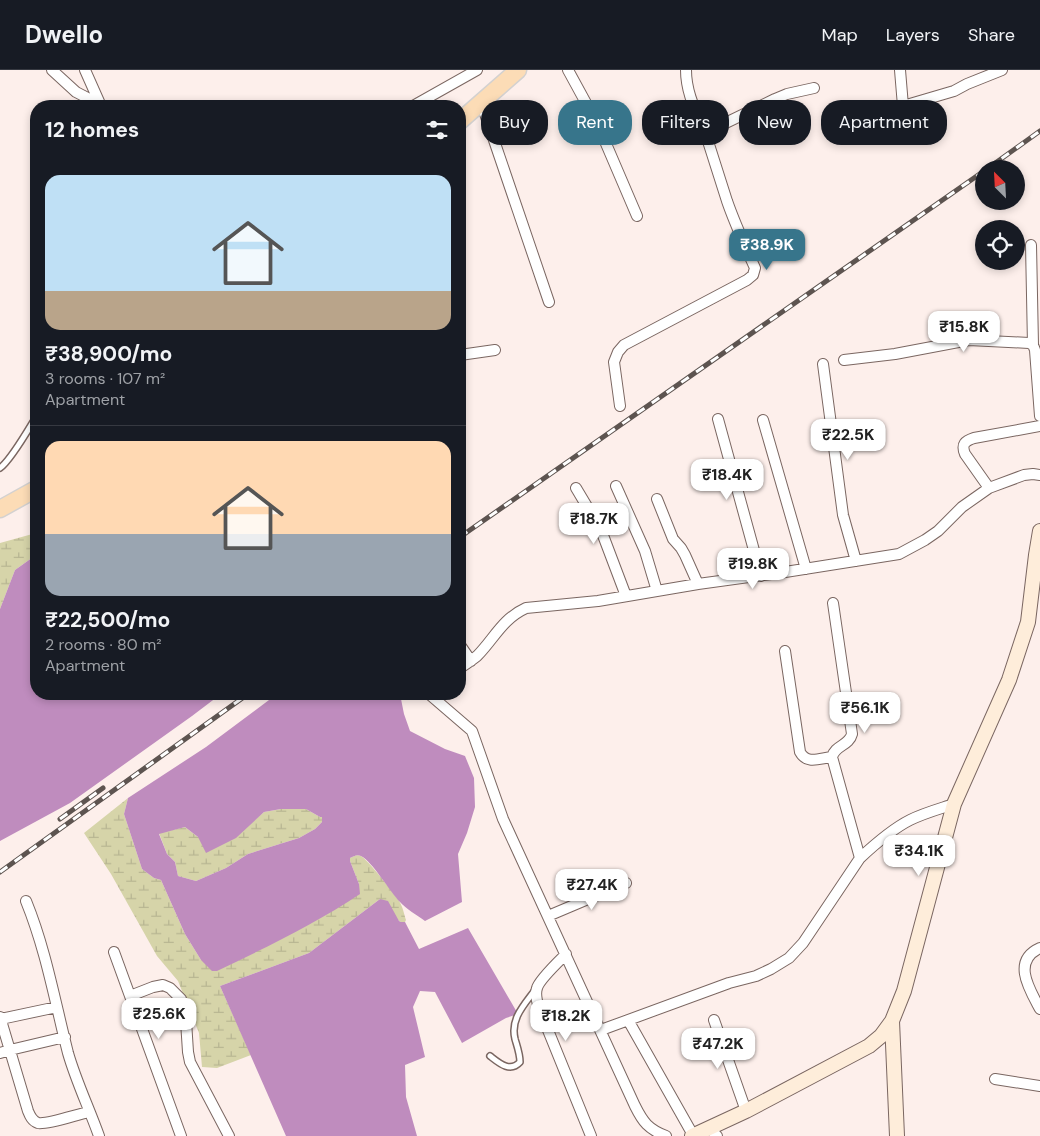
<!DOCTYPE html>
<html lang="en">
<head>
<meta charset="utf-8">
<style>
	body { margin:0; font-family:"DM Sans",sans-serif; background:#20242c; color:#f1f3f6; height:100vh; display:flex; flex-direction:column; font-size:19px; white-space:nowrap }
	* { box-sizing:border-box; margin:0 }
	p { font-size:16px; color:#9ea1a6 }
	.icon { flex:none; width:28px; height:28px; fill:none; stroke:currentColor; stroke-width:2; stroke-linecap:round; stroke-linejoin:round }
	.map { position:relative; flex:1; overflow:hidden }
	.drawer { position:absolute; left:30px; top:30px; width:436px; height:600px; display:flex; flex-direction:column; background:#171b24; border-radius:20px; box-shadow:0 2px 8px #0003 }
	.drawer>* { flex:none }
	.guide { position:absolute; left:481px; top:30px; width:475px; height:45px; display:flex; gap:10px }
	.needle { width:32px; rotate:336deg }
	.buttons { position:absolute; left:975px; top:90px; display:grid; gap:10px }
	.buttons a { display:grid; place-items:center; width:50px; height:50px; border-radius:50%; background:#171b24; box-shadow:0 2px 8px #0003; font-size:25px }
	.price { position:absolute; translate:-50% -42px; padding:0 11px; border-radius:10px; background:#fff; color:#222; font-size:16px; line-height:32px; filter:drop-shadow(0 1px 2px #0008) }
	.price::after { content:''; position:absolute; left:50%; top:30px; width:15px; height:11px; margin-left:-8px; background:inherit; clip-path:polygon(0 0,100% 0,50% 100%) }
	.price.on { background:#37758b; color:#fff }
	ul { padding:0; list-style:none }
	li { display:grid; align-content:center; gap:10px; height:265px; padding:0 15px }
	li+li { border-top:1px solid #363941 }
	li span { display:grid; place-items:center; height:155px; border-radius:15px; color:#555 }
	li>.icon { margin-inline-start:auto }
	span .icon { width:90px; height:90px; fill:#fffc; stroke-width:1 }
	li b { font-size:21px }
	h2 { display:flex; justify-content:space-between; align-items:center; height:60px; padding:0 15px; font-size:21px }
	.tag { padding:0 18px; border-radius:20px; background:#171b24; box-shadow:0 2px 8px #0003; font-size:18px; line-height:45px }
	.tag.on { background:#37758b; color:#fff }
	header { display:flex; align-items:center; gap:30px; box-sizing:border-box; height:70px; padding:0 25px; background:#171b24; border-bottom:1px solid #363941 }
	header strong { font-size:24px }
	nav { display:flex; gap:28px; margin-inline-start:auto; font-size:18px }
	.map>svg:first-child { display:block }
	.wetland { fill:url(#wetland-marsh) }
	.water { fill:#bf8cbe; fill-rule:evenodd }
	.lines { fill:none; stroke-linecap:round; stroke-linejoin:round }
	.lane-casing { stroke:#7a6661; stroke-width:8 }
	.street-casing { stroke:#7a6661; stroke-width:12 }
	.secondary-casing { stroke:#7a6661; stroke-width:16 }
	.primary-casing { stroke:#d3d1d0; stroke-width:19 }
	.lane { stroke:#fff; stroke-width:5 }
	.street { stroke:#fff; stroke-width:10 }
	.secondary { stroke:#feedda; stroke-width:14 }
	.primary { stroke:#fcdcb6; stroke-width:16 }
	.rail-casing { stroke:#5d5450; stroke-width:5 }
	.rail { stroke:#fff; stroke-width:3; stroke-dasharray:9; stroke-linecap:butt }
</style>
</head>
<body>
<header>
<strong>Dwello</strong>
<nav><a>Map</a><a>Layers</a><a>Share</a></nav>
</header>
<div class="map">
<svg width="1040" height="1066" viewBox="0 0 1040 1066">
	<defs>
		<pattern id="wetland-marsh" width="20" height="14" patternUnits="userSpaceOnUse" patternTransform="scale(1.25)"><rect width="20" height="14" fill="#d6d4a9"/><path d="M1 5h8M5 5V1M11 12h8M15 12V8" fill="none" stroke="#b8b692"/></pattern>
	</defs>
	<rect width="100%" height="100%" fill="#fdefeb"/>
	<path class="wetland" d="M36 463V485L15 500 0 539V473Z
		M128 728 124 744 142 799 154 808 161 810 185 864 201 890 359 814 350 791V788C354 786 357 784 361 786 367 789 395 824 399 831 403 837 404 844 406 850L405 852H401L399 851 380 829 309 883 220 916 251 985 217 998 202 997 199 963 178 911 157 886 111 804 84 763Z
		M281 739H306L320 747 322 746V752L315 759 299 768 248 784 226 798 196 811 178 806 175 792 167 784 159 763 185 757 198 767 250 754 264 742Z"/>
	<path class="water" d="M36 485V624H221L192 646 70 733 0 771V539L15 500Z
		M277 624H400L404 644 410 661 445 679 465 686 474 708 475 737 467 763 458 784 462 832 425 851C417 845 406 839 400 832 390 822 372 791 361 786 357 784 354 786 350 788V791L359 814 360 824C315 854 265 878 217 901H212L201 890 185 864 161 810 154 808 142 799 124 744 128 728 206 677ZM281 739H306L320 747H322V752L315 759 299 768 248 784 226 798 196 811 178 806 175 792 167 784 159 764 185 757 198 767 206 783 236 768 264 742Z
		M380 829 388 831 399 851 401 852H405L419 879 468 858 518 944 506 948 462 973 435 922 420 921 413 937 425 987 405 995 406 1027 417 1066H286L220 916 309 883Z"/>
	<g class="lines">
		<defs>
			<path id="lane" d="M0 398C11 390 28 360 36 347
				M490 986C499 993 510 1003 520 992 520 984 517 976 515 969 510 949 524 935 535 920"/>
			<path id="street" d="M52 0 76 22 101 35
				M85 0 101 36
				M568 0 598 55 637 146
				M900 0 903 36 954 21 967 14 1002 0
				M481 32 549 232
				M413 36 477 0
				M705 63 775 29 787 24 814 18
				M1031 175 1033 275
				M460 285 495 280
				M844 290 895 284 969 270 1029 273 1033 275 1035 280 1040 346
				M823 294 843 445 856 491
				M620 336 614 292 618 282 624 275 747 210 753 205 755 198C745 176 735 154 727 131 720 109 713 87 706 65 697 43 686 24 686 0
				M718 349 761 506
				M763 350 806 499
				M616 416 645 481 657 521
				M576 418 601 460 626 526
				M989 418 965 384C961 374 965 371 974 368L1040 356
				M657 429 673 469 681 478 685 485 698 514
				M833 533 852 664C849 676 835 675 832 687L860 788
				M460 575 471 591
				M785 581 800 682C807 695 820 688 832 687
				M460 598C466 594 472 590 477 586 494 569 502 549 526 538L598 531 698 514 779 503 899 484 925 470 938 461 962 437 989 418 1024 405 1033 404 1040 405
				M429 624 472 661 503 749 635 1036C643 1052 648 1059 666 1066
				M26 831C46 880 55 932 68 983 76 1011 89 1038 99 1066
				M548 846 626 813
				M1040 878C1011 891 1030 920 1040 939
				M114 882 181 1066
				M566 884C559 891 539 910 537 918 535 924 537 932 539 938L591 1066
				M130 926 153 917 163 915 170 918 181 929 186 951 188 982 190 992 229 1066
				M0 947 28 1041C30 1046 32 1051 38 1053 47 1055 78 1044 89 1042
				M1 949 57 937
				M628 950 693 1065
				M714 950 746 1041
				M601 960 729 913 756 906 771 899 789 888 803 873 860 788C874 775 892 759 910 750 924 743 939 739 954 734
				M0 983 10 980 65 967
				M995 1009 1040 1016
				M709 1058 717 1066"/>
			<path id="secondary" d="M892 951 897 1066
				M692 1066 746 1041 869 976 881 966 892 951 904 921 954 734 1009 610 1028 552 1036 485 1040 461"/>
			<path id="primary" d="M460 51 518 0
				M0 439 36 419"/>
		</defs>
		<use href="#lane" class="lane-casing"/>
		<use href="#street" class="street-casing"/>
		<use href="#secondary" class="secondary-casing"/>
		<use href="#primary" class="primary-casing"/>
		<use href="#lane" class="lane"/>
		<use href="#street" class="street"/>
		<use href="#secondary" class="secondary"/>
		<use href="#primary" class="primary"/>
		<defs>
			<path id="rail" d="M987 99 1040 61
				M460 467 984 101
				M60 749 103 718
				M0 802 248 624"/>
		</defs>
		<use href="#rail" class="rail-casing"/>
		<use href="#rail" class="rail"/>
	</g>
</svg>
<div class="buttons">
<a><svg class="needle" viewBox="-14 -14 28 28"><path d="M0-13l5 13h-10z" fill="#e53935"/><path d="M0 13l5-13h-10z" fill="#9ea1a6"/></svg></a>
<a><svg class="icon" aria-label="locate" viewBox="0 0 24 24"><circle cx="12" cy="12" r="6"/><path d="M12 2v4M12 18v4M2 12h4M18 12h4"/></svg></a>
</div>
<b class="price on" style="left:767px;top:201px">₹38.9K</b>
<b class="price" style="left:964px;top:283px">₹15.8K</b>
<b class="price" style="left:848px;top:391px">₹22.5K</b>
<b class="price" style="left:727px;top:431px">₹18.4K</b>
<b class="price" style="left:594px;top:475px">₹18.7K</b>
<b class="price" style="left:753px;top:520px">₹19.8K</b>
<b class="price" style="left:865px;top:664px">₹56.1K</b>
<b class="price" style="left:919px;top:807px">₹34.1K</b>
<b class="price" style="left:592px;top:841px">₹27.4K</b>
<b class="price" style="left:159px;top:970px">₹25.6K</b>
<b class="price" style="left:566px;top:972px">₹18.2K</b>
<b class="price" style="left:718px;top:1000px">₹47.2K</b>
<div class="guide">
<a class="tag">Buy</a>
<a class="tag on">Rent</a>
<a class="tag">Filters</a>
<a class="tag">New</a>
<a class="tag">Apartment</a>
</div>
<section class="drawer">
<h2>12 homes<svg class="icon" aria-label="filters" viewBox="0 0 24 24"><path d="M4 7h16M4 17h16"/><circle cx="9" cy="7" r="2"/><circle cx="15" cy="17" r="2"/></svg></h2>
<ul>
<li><span style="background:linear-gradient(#bfe0f5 75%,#b9a48a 0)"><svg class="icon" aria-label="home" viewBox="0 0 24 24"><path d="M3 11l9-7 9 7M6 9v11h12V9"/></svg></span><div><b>₹38,900/mo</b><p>3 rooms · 107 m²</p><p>Apartment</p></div></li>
<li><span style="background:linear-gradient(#ffd9b3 60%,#9aa5b1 0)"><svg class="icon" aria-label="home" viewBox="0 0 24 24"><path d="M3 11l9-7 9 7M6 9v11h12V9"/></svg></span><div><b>₹22,500/mo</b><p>2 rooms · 80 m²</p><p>Apartment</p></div></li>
</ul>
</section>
</div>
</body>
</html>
